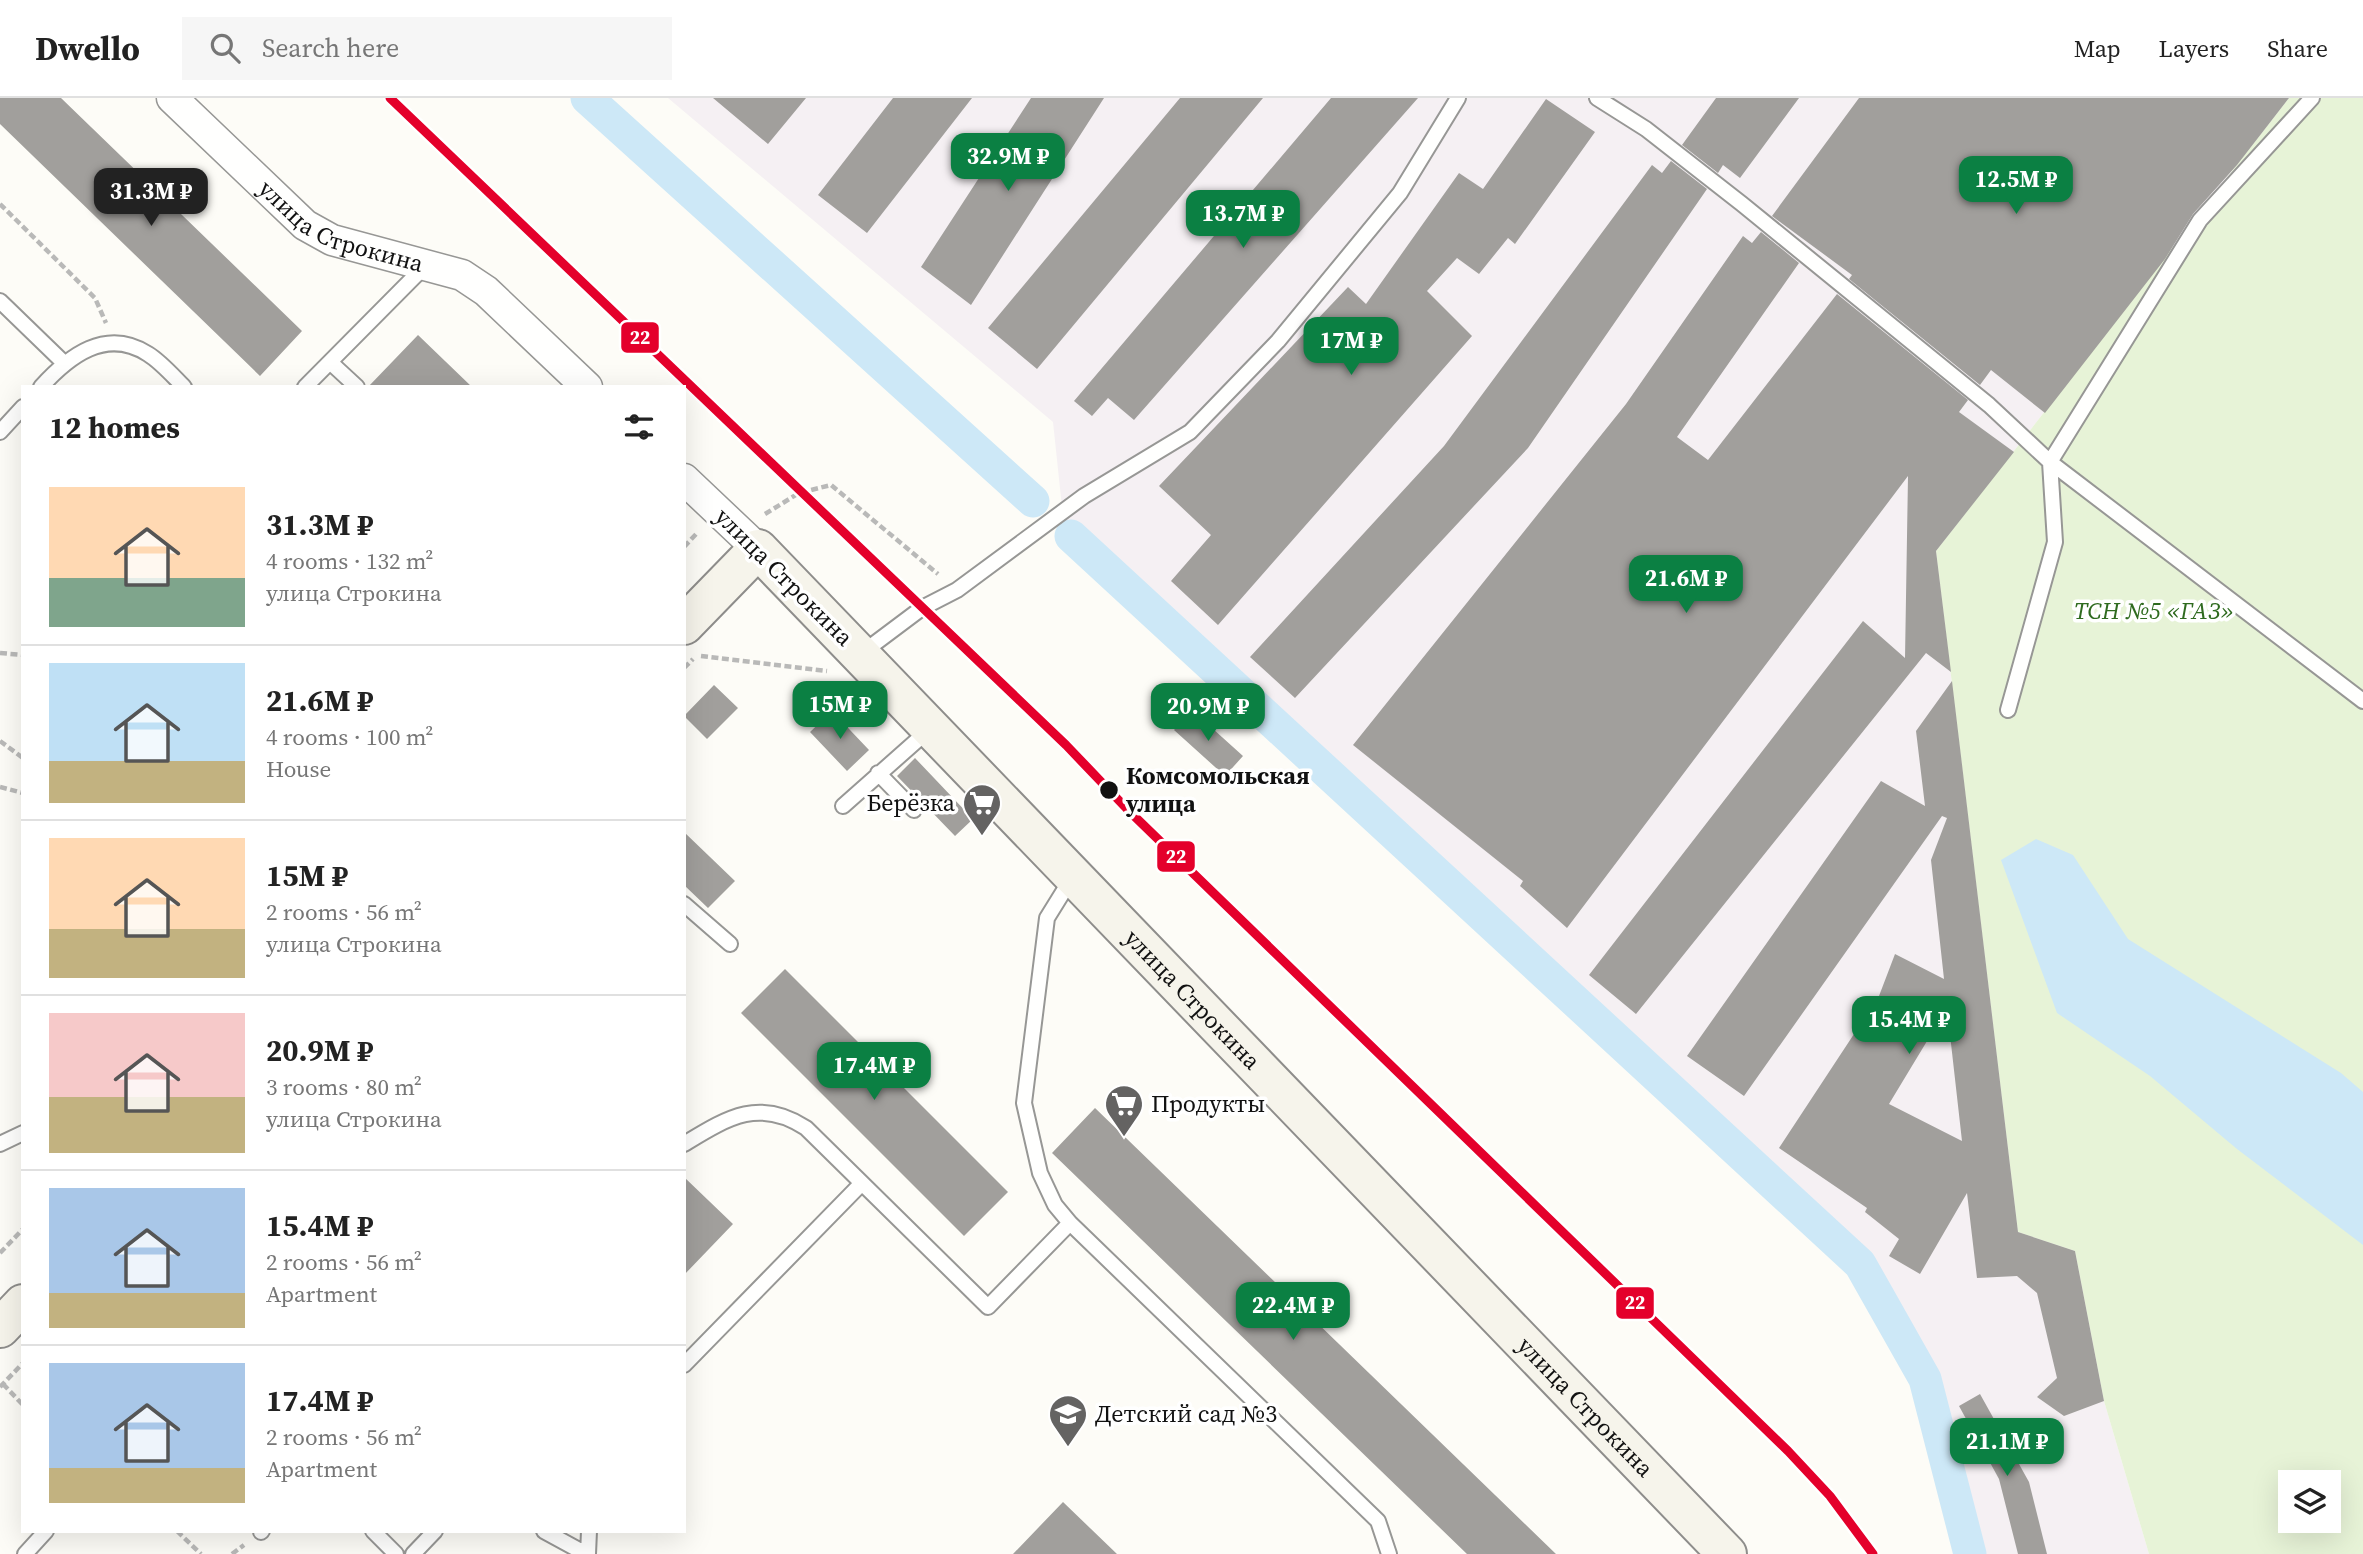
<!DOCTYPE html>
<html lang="en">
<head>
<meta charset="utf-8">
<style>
	body { margin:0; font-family:"Source Serif 4",serif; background:#f6f6f6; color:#222; height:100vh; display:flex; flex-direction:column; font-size:26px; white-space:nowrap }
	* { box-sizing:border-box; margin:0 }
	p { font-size:23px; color:#767676 }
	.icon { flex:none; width:38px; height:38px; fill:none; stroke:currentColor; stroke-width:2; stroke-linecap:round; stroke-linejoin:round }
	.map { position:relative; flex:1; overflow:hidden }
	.panel { position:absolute; left:21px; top:287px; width:665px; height:1148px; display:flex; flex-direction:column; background:#fff; border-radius:0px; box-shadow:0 7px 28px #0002 }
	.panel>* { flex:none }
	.tools { position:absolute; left:2278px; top:1372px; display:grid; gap:14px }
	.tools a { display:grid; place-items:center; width:63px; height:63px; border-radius:0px; background:#fff; box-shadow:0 7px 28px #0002; font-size:35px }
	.price { position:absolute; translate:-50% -60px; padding:0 16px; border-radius:14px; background:#0b8043; color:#fff; font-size:23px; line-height:46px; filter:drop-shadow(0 2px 4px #0008) }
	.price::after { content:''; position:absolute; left:50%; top:42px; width:21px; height:16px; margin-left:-10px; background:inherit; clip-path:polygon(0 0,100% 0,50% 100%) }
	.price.current { background:#222; color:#fff }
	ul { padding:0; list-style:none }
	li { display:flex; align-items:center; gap:21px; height:175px; padding:0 28px }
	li+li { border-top:2px solid #e0e0e0 }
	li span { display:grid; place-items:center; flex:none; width:196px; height:140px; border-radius:0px; color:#555 }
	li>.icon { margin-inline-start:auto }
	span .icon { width:84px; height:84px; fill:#fffc; stroke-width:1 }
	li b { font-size:30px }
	h2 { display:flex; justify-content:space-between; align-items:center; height:84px; padding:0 28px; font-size:30px }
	header { display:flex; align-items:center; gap:42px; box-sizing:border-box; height:98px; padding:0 35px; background:#fff; border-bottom:2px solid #e0e0e0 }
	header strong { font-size:33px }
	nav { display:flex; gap:38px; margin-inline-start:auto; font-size:24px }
	.search { width:490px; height:63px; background:#f6f6f6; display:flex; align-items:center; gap:18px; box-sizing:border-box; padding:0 24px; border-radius:0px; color:#767676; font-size:26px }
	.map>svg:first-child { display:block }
	.industrial { fill:#f5f0f3 }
	.green { fill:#e7f3d7; fill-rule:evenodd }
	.water { fill:#cde8f7 }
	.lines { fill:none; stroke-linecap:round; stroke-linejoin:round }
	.canal { stroke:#cde8f7; stroke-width:33 }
	.building { fill:#a19f9c; fill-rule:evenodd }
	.lane-casing { stroke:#979795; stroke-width:18 }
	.street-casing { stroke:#979795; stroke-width:33 }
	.secondary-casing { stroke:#8e8d8b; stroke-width:42 }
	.path { stroke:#b9b9b8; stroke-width:4.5; stroke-dasharray:7 3.5; stroke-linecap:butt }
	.lane { stroke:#fffffe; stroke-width:14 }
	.street { stroke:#fffffe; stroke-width:30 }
	.secondary { stroke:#f6f4eb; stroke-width:38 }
	.tram-1-casing { stroke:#fff; stroke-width:14 }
	.tram-1 { stroke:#e4002b; stroke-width:9 }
	.stop-dot { fill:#111; stroke:#fff; stroke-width:2.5 }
	.labels { text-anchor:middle; stroke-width:7; stroke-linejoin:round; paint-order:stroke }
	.street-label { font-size:24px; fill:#111; stroke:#fff }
	.park-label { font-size:24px; font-style:italic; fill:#2f6b1f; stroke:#fff }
	.stop-label { font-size:24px; font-weight:bold; fill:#111; stroke:#fff; text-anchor:start }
	.poi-label { font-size:24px; fill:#111; stroke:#fff; text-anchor:start }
	.line-badge { stroke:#fff; stroke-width:2.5 }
	.badge-label { font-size:19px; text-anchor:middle; font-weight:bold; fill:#fff }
</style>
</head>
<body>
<header>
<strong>Dwello</strong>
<div class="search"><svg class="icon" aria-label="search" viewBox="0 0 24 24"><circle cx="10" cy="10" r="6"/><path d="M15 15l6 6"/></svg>Search here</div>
<nav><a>Map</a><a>Layers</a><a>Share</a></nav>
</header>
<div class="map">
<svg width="2363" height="1456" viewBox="0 0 2363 1456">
	<rect width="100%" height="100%" fill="#fdfcf7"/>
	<path class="industrial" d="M668 0H2289L1936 453 2018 1134 2075 1153 2104 1303 2149 1456H1979L1938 1288 1864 1162 1066 447 1053 324Z"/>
	<path class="green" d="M2289 0H2363V1456H2149L2104 1303 2075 1153 2018 1134 1936 453ZM2291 1384H2329V1423H2291Z"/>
	<path class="water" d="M2036 741 2073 757 2128 841 2341 975 2363 994V1147L2237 1051 2150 978 2057 915 2001 762Z"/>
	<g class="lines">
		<path class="canal" d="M587 0 1033 403
			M1071 438 1860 1166 1925 1281 1970 1456"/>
	</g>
	<path class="building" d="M0 0H61L302 233 260 278 0 26Z
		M713 0H806L768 46Z
		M893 0H972L867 135 818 97Z
		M1031 0H1104L971 207 921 169Z
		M1180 0H1263L1037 271 988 230Z
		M1331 0H1418L1134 322 1108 300 1092 318 1074 303Z
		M1716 0H1799L1740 80 1723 67 1718 75 1682 47Z
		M1859 0H2289L2237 67 2193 116 2165 161 2045 315 1991 272 1980 287 1849 181 1852 177 1772 118Z
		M1546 1 1595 34 1515 146 1508 140 1479 176 1457 160 1427 193 1472 238 1218 527 1171 483 1211 437 1159 388 1348 189 1366 206 1459 75 1483 91Z
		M1671 63 1707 91 1528 350 1295 600 1250 559 1444 348 1652 67 1662 75Z
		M1761 134 1799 165 1677 339 1708 362 1837 196 1968 302 1959 314 2014 354 1936 453 1951 574 1926 555 1636 916 1589 877 1863 523 1905 560 1908 378 1567 830 1520 788 1523 783 1353 647 1626 306 1743 138 1752 145Z
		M418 237 472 289H368Z
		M1952 583 2018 1134 2075 1153 2104 1303 2064 1318 2037 1299 2057 1280 2037 1195 2017 1178 1977 1180 1967 1095 1920 1176 1889 1158 1899 1141 1865 1114 1867 1110 1779 1050 1879 898 1895 856 1944 881 1931 762 1947 720 1942 718 1744 998 1687 958 1881 683 1925 708 1916 633ZM1947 910 1962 1043 1889 1006Z
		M714 587 738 610 707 641 684 618Z
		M1192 612 1243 658 1225 678 1174 632Z
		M832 613 869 652 847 673 810 634Z
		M915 660 973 721 955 738 897 678Z
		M684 734 735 783 708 810 684 787Z
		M785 871 1008 1094 964 1138 741 915Z
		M1095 1010 1556 1456H1467L1052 1055Z
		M684 1079 733 1126 684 1177Z
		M1980 1296 2029 1384 2047 1456H2018L1999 1381 1959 1308Z
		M1063 1404 1117 1456H1013Z"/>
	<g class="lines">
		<defs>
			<path id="lane" d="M1597 0 1646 31 1742 106 1989 307 2050 364 2363 603
				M0 203 63 264
				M330 264 357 289
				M41 289C69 258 106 229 148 256 161 264 173 278 184 289
				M305 289 427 166
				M0 334 23 309
				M862 555 922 510 957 492 1084 398 1190 334 1278 243 1400 95 1458 0
				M2008 612 2055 444 2050 364 2200 122 2312 0
				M878 675 914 712
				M843 708 931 630
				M1073 778 1047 820 1024 1005 1040 1075 1055 1107 1070 1125 1378 1423 1389 1456
				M684 806 730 846
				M0 1046 23 1035
				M684 1046C727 1020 759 999 806 1030L988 1209 1070 1125
				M684 1267 862 1085
				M373 1433 396 1456
				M544 1433 586 1456
				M261 1434 262 1433
				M25 1456 46 1433
				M413 1456 435 1433
				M588 1456 589 1433"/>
			<g id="street">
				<path id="s1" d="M172 0 305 127 332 142 462 177 486 193 587 289"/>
				<path d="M684 381 758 451"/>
			</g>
			<g id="secondary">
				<path id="s2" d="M684 527 758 451 1727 1456"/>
				<path d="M0 1230 23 1206"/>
			</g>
		</defs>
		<use href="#lane" class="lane-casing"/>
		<use href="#street" class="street-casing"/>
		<use href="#secondary" class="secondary-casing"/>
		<path class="path" d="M0 106 95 200 106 225
			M765 416 799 395 831 387 938 476
			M684 449 697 435
			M0 555 23 557
			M701 558 827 573
			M684 570 693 561
			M0 643 23 660
			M0 689 23 695
			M0 1155 23 1131
			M3 1286 23 1307
			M0 1289 23 1265
			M177 1433 201 1456
			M232 1456 244 1447"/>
		<use href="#lane" class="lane"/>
		<use href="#street" class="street"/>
		<use href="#secondary" class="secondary"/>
		<defs>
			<path id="tram-1" d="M390 0 1066 647 1129 713 1788 1353 1830 1398 1873 1456"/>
		</defs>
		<use href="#tram-1" class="tram-1-casing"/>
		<use href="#tram-1" class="tram-1"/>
	</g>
	<defs>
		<symbol id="supermarket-pin" viewBox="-11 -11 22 30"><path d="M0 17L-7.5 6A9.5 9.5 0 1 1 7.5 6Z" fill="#646362" stroke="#fff"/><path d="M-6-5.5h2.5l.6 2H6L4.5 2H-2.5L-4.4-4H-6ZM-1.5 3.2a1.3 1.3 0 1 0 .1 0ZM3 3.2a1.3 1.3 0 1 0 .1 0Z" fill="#fff"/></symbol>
		<symbol id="school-pin" viewBox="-11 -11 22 30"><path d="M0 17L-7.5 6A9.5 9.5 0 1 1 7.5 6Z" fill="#646362" stroke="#fff"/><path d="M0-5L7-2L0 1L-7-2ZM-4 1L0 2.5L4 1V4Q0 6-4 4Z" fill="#fff"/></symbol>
	</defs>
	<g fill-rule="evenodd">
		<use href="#supermarket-pin" x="960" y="683" width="44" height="60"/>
		<use href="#supermarket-pin" x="1102" y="984" width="44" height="60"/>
		<use href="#school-pin" x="1046" y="1294" width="44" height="60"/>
	</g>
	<circle class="stop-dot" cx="1109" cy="692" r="10"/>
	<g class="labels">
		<g class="street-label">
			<text dy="8" stroke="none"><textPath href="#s1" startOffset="217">улица Строкина</textPath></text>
			<text transform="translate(784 479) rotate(45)" y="8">улица Строкина</text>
			<text dy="8" stroke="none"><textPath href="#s2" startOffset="732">улица Строкина</textPath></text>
			<text dy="8" stroke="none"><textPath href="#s2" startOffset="1298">улица Строкина</textPath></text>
		</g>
		<g class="park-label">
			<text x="2154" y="521">ТСН №5 «ГАЗ»</text>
		</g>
		<g class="stop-label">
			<text x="1126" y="686">Комсомольская<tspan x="1126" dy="28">улица</tspan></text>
		</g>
		<g class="poi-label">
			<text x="955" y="713" text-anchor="end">Берёзка</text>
			<text x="1151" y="1014">Продукты</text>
			<text x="1095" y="1324">Детский сад №3</text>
		</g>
	</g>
	<g class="line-badge">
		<rect x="620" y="223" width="40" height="33" rx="7" fill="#e4002b"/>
		<rect x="1156" y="742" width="40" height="33" rx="7" fill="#e4002b"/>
		<rect x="1615" y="1188" width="40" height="34" rx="7" fill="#e4002b"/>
	</g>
	<g class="badge-label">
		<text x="640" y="246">22</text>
		<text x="1176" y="765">22</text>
		<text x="1635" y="1211">22</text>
	</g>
</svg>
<div class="tools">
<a><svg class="icon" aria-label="layers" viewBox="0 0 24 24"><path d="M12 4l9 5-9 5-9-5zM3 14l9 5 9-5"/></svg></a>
</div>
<b class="price" style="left:1008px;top:95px">32.9M ₽</b>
<b class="price" style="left:2016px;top:118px">12.5M ₽</b>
<b class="price current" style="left:151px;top:130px">31.3M ₽</b>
<b class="price" style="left:1243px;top:152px">13.7M ₽</b>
<b class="price" style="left:1351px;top:279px">17M ₽</b>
<b class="price" style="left:1686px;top:517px">21.6M ₽</b>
<b class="price" style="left:840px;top:643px">15M ₽</b>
<b class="price" style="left:1208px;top:645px">20.9M ₽</b>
<b class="price" style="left:1909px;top:958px">15.4M ₽</b>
<b class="price" style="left:874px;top:1004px">17.4M ₽</b>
<b class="price" style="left:1293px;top:1244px">22.4M ₽</b>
<b class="price" style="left:2007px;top:1380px">21.1M ₽</b>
<section class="panel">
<h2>12 homes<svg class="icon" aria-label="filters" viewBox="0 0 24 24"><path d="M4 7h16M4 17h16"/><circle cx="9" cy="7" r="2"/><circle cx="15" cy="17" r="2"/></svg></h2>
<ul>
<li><span style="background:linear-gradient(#ffd9b3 65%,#7fa58c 0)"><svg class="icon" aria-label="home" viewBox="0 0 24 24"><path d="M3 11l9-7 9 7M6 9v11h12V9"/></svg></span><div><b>31.3M ₽</b><p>4 rooms · 132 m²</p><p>улица Строкина</p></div></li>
<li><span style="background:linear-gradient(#bfe0f5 70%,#c2b280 0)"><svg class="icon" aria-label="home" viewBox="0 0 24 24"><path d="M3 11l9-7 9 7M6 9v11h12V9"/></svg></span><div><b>21.6M ₽</b><p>4 rooms · 100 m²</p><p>House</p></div></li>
<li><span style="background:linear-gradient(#ffd9b3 65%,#c2b280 0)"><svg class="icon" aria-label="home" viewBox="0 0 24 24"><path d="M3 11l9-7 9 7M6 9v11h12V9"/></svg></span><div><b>15M ₽</b><p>2 rooms · 56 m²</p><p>улица Строкина</p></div></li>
<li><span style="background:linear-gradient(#f6c9c9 60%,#c2b280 0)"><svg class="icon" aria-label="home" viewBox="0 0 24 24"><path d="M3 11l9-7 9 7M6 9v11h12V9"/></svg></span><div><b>20.9M ₽</b><p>3 rooms · 80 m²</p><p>улица Строкина</p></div></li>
<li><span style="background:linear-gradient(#a9c7e8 75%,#c2b280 0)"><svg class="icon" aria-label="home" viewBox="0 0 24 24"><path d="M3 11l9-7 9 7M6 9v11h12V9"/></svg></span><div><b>15.4M ₽</b><p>2 rooms · 56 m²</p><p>Apartment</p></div></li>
<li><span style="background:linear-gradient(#a9c7e8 75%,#c2b280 0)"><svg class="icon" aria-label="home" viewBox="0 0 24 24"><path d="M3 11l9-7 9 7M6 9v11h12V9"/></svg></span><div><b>17.4M ₽</b><p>2 rooms · 56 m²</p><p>Apartment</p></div></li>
</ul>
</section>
</div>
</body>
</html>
